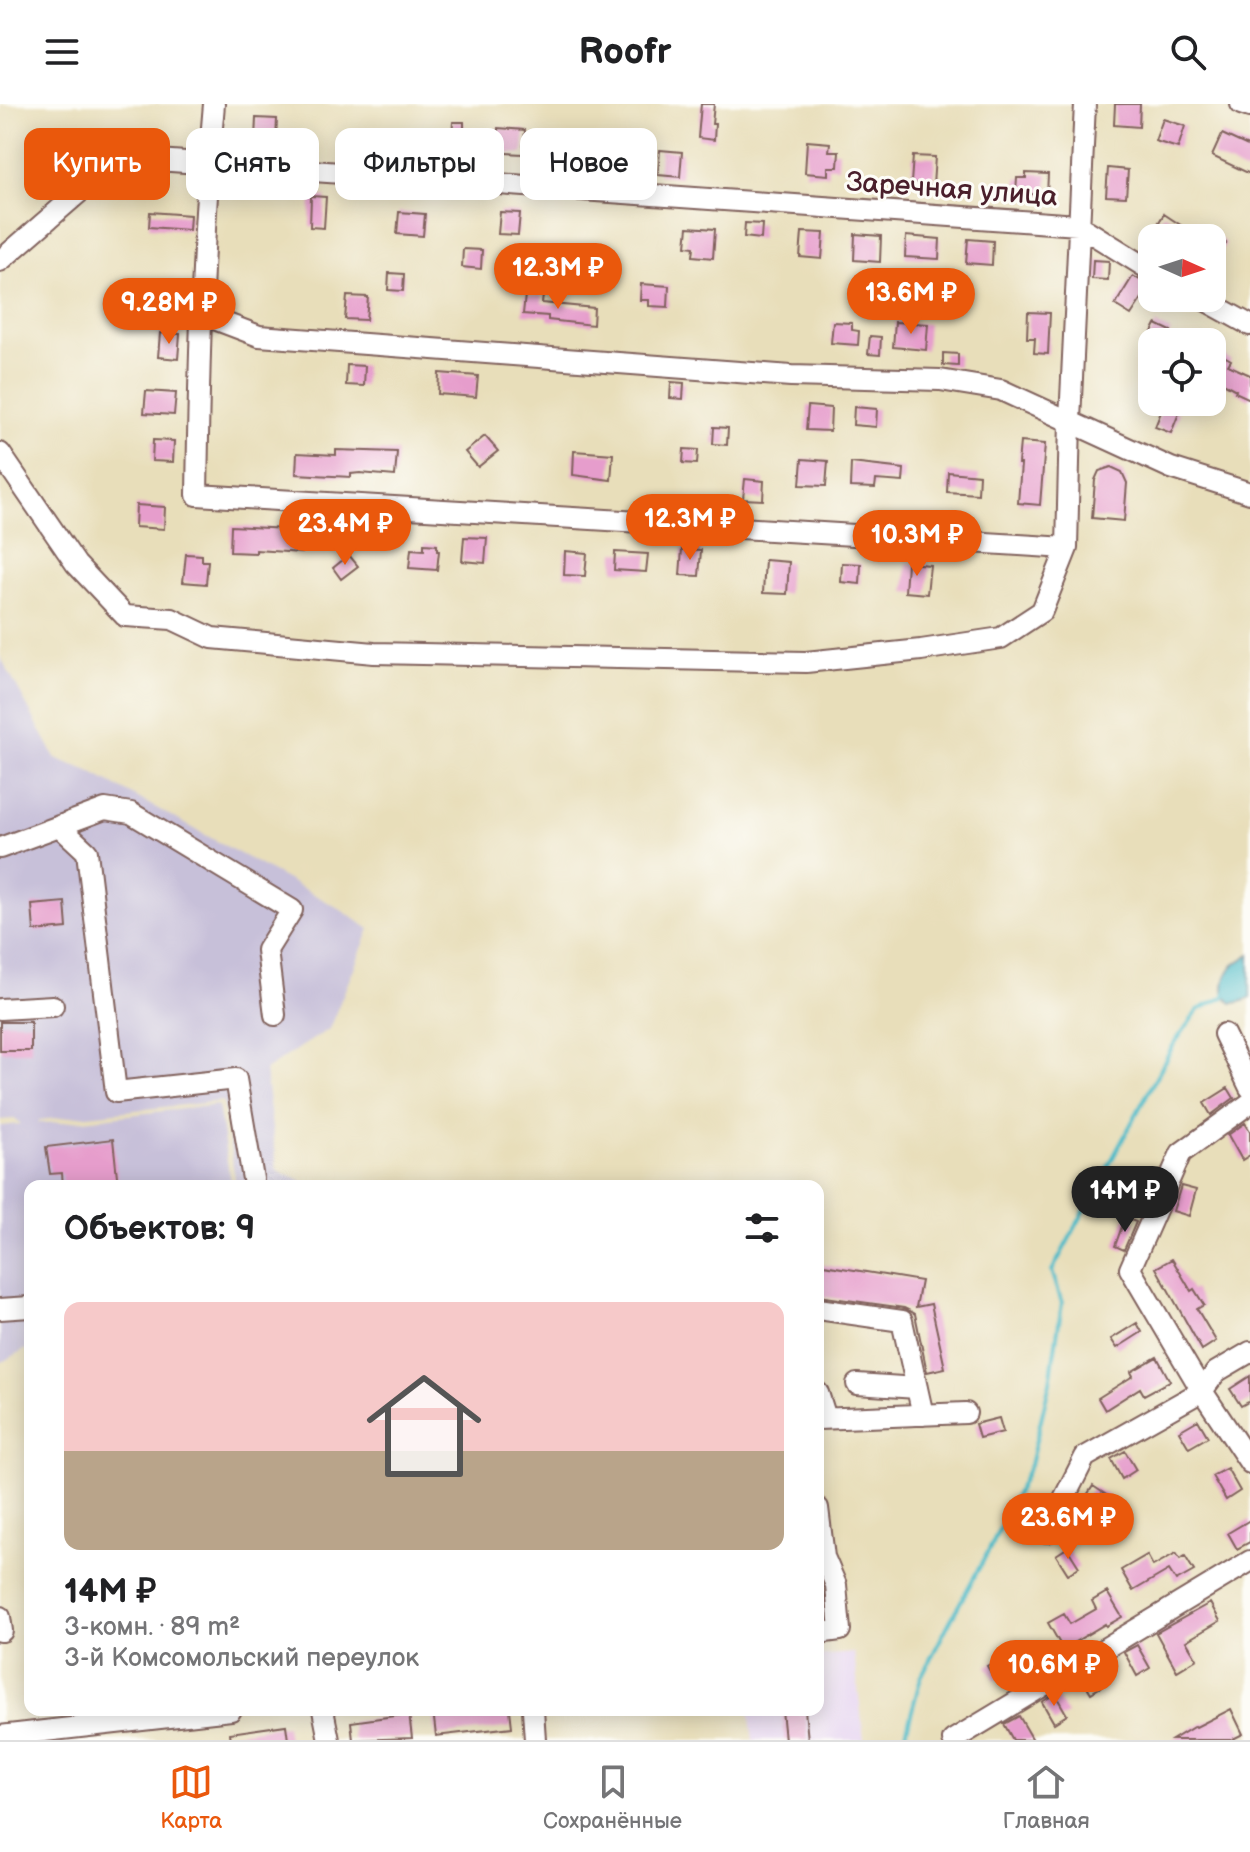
<!DOCTYPE html>
<html lang="ru">
<head>
<meta charset="utf-8">
<style>
	body { margin:0; font-family:"Balsamiq Sans",sans-serif; background:#f6f6f6; color:#202124; height:100vh; display:flex; flex-direction:column; font-size:30px; white-space:nowrap }
	* { box-sizing:border-box; margin:0 }
	p { font-size:26px; color:#757577 }
	.icon { flex:none; width:44px; height:44px; fill:none; stroke:currentColor; stroke-width:2; stroke-linecap:round; stroke-linejoin:round }
	.map { position:relative; flex:1; overflow:hidden }
	.side { position:absolute; left:24px; top:1076px; width:800px; height:536px; display:flex; flex-direction:column; background:#fff; border-radius:16px; box-shadow:0 4px 20px #0003 }
	.side>* { flex:none }
	.hud { position:absolute; left:24px; top:24px; width:800px; height:72px; display:flex; gap:16px }
	.needle { width:52px; rotate:93deg }
	.buttons { position:absolute; left:1138px; top:120px; display:grid; gap:16px }
	.buttons a { display:grid; place-items:center; width:88px; height:88px; border-radius:16px; background:#fff; box-shadow:0 4px 20px #0003; font-size:40px }
	.price { position:absolute; translate:-50% -68px; padding:0 18px; border-radius:28px; background:#ea580c; color:#fff; font-size:26px; line-height:52px; filter:drop-shadow(0 2px 4px #0008) }
	.price::after { content:''; position:absolute; left:50%; top:48px; width:24px; height:18px; margin-left:-12px; background:inherit; clip-path:polygon(0 0,100% 0,50% 100%) }
	.price.current { background:#222; color:#fff }
	ul { padding:0; list-style:none }
	li { display:grid; align-content:center; gap:16px; height:424px; padding:0 40px }
	li span { display:grid; place-items:center; height:248px; border-radius:16px; color:#555 }
	li>.icon { margin-inline-start:auto }
	span .icon { width:144px; height:144px; fill:#fffc; stroke-width:1 }
	li b { font-size:34px }
	h2 { display:flex; justify-content:space-between; align-items:center; height:96px; padding:0 40px; font-size:34px }
	.pill { padding:0 28px; border-radius:16px; background:#fff; box-shadow:0 4px 20px #0003; font-size:28px; line-height:72px }
	.pill.current { background:#ea580c; color:#fff }
	header { display:flex; justify-content:space-between; align-items:center; height:104px; padding:0 40px; background:#fff; font-size:36px; font-weight:800 }
	.menu { display:flex; justify-content:space-around; align-items:center; height:112px; border-top:2px solid #e0e0e0; background:#fff; font-size:22px; color:#757577 }
	.menu a { display:grid; justify-items:center; gap:4px }
	.menu .current { color:#ea580c }
	.map>svg:first-child { display:block }
	.built { fill:#e5d3f1 }
	.industrial { fill:#c7c0d9 }
	.water { fill:#4ebbc8; stroke:#4c6d7a; stroke-width:2 }
	.lines { fill:none; stroke-linecap:round; stroke-linejoin:round }
	.stream { stroke:#4ebbc8; stroke-width:4 }
	.building { fill:#e69dcc }
	.minor-casing { stroke:#81625d; stroke-width:24 }
	.minor { stroke:#fff; stroke-width:20 }
	.labels { text-anchor:middle; stroke-width:6; stroke-linejoin:round; paint-order:stroke }
	.street-label { font-size:28px; fill:#4a1f2b; stroke:#fdfcf7 }
</style>
</head>
<body>
<header><svg class="icon" aria-label="menu" viewBox="0 0 24 24"><path d="M4 6h16M4 12h16M4 18h16"/></svg>Roofr<svg class="icon" aria-label="search" viewBox="0 0 24 24"><circle cx="10" cy="10" r="6"/><path d="M15 15l6 6"/></svg></header>
<div class="map">
<svg width="1250" height="1636" viewBox="0 0 1250 1636">
	<rect width="100%" height="100%" fill="#fdfcf7"/>
	<filter id="ink" filterUnits="userSpaceOnUse"><feTurbulence type="fractalNoise" baseFrequency=".0125" numOctaves="2"/><feDisplacementMap in="SourceGraphic" scale="16" xChannelSelector="R" yChannelSelector="G"/><feConvolveMatrix kernelMatrix="1 2 1 2 8 2 1 2 1" color-interpolation-filters="sRGB"/></filter>
	<filter id="wash" filterUnits="userSpaceOnUse"><feTurbulence type="fractalNoise" baseFrequency=".006" numOctaves="4" result="noise"/><feDisplacementMap in="SourceGraphic" scale="32" xChannelSelector="R" yChannelSelector="G"/><feGaussianBlur stdDeviation="1.8" result="paint"/><feColorMatrix in="noise" values="0 0 0 0 0 0 0 0 0 0 0 0 0 0 0 0 0 1.4 0 .05"/><feComposite in="paint" operator="in"/></filter>
	<g filter="url(#wash)">
		<rect width="100%" height="100%" fill="#e8deba"/>
		<path class="built" d="M854 1549 864 1636H753L749 1606H818V1552Z"/>
		<path class="industrial" d="M0 552 56 655 87 666 335 802 370 825 329 925 265 966 277 1066 313 1082H236L223 997 40 1016 38 1019 65 1018 218 1001 231 1082H30V1243L0 1259V1022L21 1020 15 1015 0 1016Z"/>
		<path class="water" d="M1250 850V894L1241 898 1232 899C1218 889 1224 867 1238 858 1242 855 1246 853 1250 850Z"/>
		<g class="lines">
			<path class="stream" d="M901 1636 906 1629 921 1573 949 1519 990 1444 1030 1361 1050 1278 1062 1199 1052 1167 1174 940 1198 906 1224 893 1226 888"/>
		</g>
		<g id="blocks">
			<path class="building" d="M701 0H714L712 20H715L714 36 698 34Z
				M1115 0H1140L1139 23 1114 21Z
				M256 14 277 15 276 36 255 35Z
				M1163 15 1185 22 1178 44 1155 37Z
				M453 18H464V25L498 28V24L525 26 523 50 451 46Z
				M1222 30 1250 43V70L1212 52Z
				M807 37 830 39 829 47H839L838 63H828V71L805 69Z
				M660 46 682 48 680 73 658 71Z
				M604 48 632 50 631 67 603 65Z
				M913 52 935 53 933 81 911 79Z
				M1108 64 1128 66 1126 93 1106 92Z
				M1026 69 1048 70 1047 91 1016 89 1017 74H1026Z
				M311 92 326 93 324 124 310 123Z
				M150 108 190 111 189 126 149 123Z
				M399 108 425 110 423 132 397 130Z
				M500 108 520 109 518 131 498 130Z
				M1164 110 1182 122 1174 134H1166L1154 126Z
				M745 119 762 120 761 135 744 133Z
				M688 123 715 125 713 154 693 152 694 143 686 142Z
				M802 128 824 129 822 155 800 153Z
				M855 130 881 132 880 158 854 156Z
				M1212 130 1226 139 1212 160Z
				M906 132 940 135 939 155 905 153Z
				M968 135 993 137 992 161 966 159Z
				M463 145 482 146 481 165 462 163Z
				M1093 156 1109 157 1108 176 1092 175Z
				M389 169 404 170 403 187 388 186Z
				M1133 172 1150 182 1131 211 1115 201Z
				M641 180 669 182 668 203 649 202V196H640Z
				M525 191 543 192 542 199 594 204 593 221 548 216V212L523 210Z
				M347 192 368 193 366 216 345 215Z
				M1028 208 1050 209 1048 250 1034 249 1035 234H1027Z
				M833 218 852 219V226L859 227 858 241 831 239Z
				M895 218 928 220 926 246 893 243Z
				M1156 220 1171 227 1166 238H1147Z
				M160 229 180 230 178 255 158 253Z
				M870 232 881 233 880 251 868 250Z
				M1212 245 1231 256 1228 261 1250 271V295L1235 288 1236 286 1212 273Z
				M943 249 958 250V262L943 261Z
				M347 261 365 262 364 282 346 281Z
				M439 269 478 272 476 293 438 290Z
				M671 278 684 279 683 295 670 294Z
				M146 287 176 289 174 311 144 309Z
				M808 302 831 304 830 327 806 326Z
				M854 303 877 305 876 323 853 321Z
				M1163 303 1179 309 1171 329 1155 323Z
				M714 323 728 324 727 341 713 340Z
				M485 332 498 347 478 363 465 348Z
				M153 336 174 337 173 358 152 357Z
				M1020 338 1045 340 1040 401 1018 399 1021 360H1018Z
				M684 345 698 346 697 360 683 359Z
				M336 346 397 348 395 372 360 369 351 370V373L296 370 297 349 336 351Z
				M574 347 613 350 611 376 573 371Z
				M802 355 828 357 826 382 800 381Z
				M851 359 904 365 903 378 876 376 875 384 850 383Z
				M1111 363 1122 368 1127 379 1124 417 1092 414 1095 376 1099 367Z
				M948 368 979 371 978 390 947 388Z
				M745 375 764 377 763 396 743 395Z
				M136 401 165 403 164 425 135 423Z
				M231 422 304 426 302 449 256 446V449L230 448Z
				M464 433 487 434 485 459 462 457Z
				M424 440 437 441V447H439L437 466 409 464 411 445 424 446Z
				M682 445 701 446 699 472 680 471Z
				M565 447 587 449 585 472 564 471Z
				M615 448 648 450 646 468 614 466Z
				M186 450 202 451V457H208L206 480 183 478Z
				M349 451 358 462 341 475 333 464Z
				M765 456 789 458 787 490 763 489Z
				M842 459 861 460 860 480 841 478Z
				M907 459 930 461 927 490 905 488Z
				M65 798 67 824 34 827 32 801Z
				M0 918H31V947H0Z
				M1228 984 1234 994 1211 1011 1204 999Z
				M1245 1019 1250 1027V1051L1242 1056 1228 1031Z
				M113 1035 118 1082H63L62 1069 50 1070 46 1043Z
				M1181 1082 1196 1086 1189 1112 1173 1107Z
				M1125 1114 1136 1118 1124 1146 1115 1142Z
				M1172 1155 1191 1187 1194 1185 1204 1201 1197 1205 1216 1237 1202 1246 1156 1164Z
				M818 1160 921 1177 916 1203 931 1200 945 1264 927 1268 915 1210 910 1207 904 1204 818 1192Z
				M1137 1219 1142 1228 1117 1244 1111 1235Z
				M1157 1253 1170 1277 1144 1291 1140 1284 1105 1306 1098 1294 1133 1272 1131 1268Z
				M1250 1272V1297L1241 1302 1230 1285Z
				M999 1314 1003 1328 979 1334 975 1320Z
				M1198 1316 1208 1333 1189 1344 1179 1327Z
				M1125 1347 1136 1366 1122 1375 1111 1355Z
				M1227 1364 1240 1387 1226 1396 1212 1372Z
				M1093 1382 1114 1396 1094 1428 1072 1414Z
				M1250 1416V1438L1237 1445 1228 1429Z
				M1067 1444 1079 1463 1068 1470 1056 1451Z
				M1176 1449 1180 1455 1185 1452 1194 1467 1176 1477 1169 1466 1133 1487 1121 1466 1147 1451 1153 1462Z
				M818 1475 823 1484 825 1503H818Z
				M1107 1488 1122 1513 1106 1522 1105 1520 1063 1545 1048 1519 1064 1510 1070 1520 1096 1505 1092 1497Z
				M1210 1499 1220 1517 1186 1537 1197 1555 1177 1567 1156 1529Z
				M1137 1541 1150 1564 1137 1572 1124 1548Z
				M1005 1552 1018 1574 1006 1582 1001 1573 995 1576 987 1562Z
				M1098 1564 1107 1579 1091 1589 1082 1574Z
				M1055 1590 1067 1611 1054 1619 1042 1598Z
				M1231 1605 1243 1630 1231 1636H1172L1195 1622 1196 1623Z
				M433 1606H510L512 1623 436 1632Z
				M782 1606H805L808 1636H785Z
				M409 1610 412 1634 353 1636 351 1618Z
				M1019 1612 1033 1636H1013L1004 1620Z
				M286 1621 288 1636H231L230 1629Z"/>
		</g>
	</g>
	<g filter="url(#ink)">
		<use href="#blocks" fill-opacity="0" stroke="#81625d" stroke-width="2"/>
		<g class="lines">
			<defs>
				<path id="minor" d="M214 0C202 130 199 261 197 391L1067 444
					M1241 0 1250 3
					M0 157 106 65 157 56 1078 121 1152 167
					M1201 194 1250 221
					M201 210 259 232 791 272 940 276 1001 286 1171 364 1250 389
					M0 349 76 460 125 512 172 515 212 534 374 549 806 558 921 546 1001 534 1042 507 1067 444 1070 316 1085 0
					M59 722 87 748 116 988 236 975 253 1075
					M0 744 105 705 131 709 292 806 267 846 275 911
					M0 905 53 902
					M1224 930 1250 984
					M1250 999 1181 1049 1130 1165 1202 1287 1250 1359
					M0 1205 30 1203
					M818 1205 902 1217 923 1311
					M857 1280 917 1284
					M818 1289 826 1314
					M818 1315 966 1309
					M818 1404 824 1453 836 1481 840 1526 818 1529
					M1047 1428 1085 1353 1202 1287 1216 1268 1250 1248
					M0 1513 2 1527H0
					M323 1606 329 1636
					M533 1606 535 1636
					M0 1632 231 1606
					M953 1636 1250 1457"/>
			</defs>
			<use href="#minor" class="minor-casing"/>
			<use href="#minor" class="minor"/>
		</g>
	</g>
	<g class="labels">
		<g class="street-label">
			<text transform="translate(952 84) rotate(4)" y="10">Заречная улица</text>
		</g>
	</g>
</svg>
<div class="buttons">
<a><svg class="needle" viewBox="-14 -14 28 28"><path d="M0-13l5 13h-10z" fill="#e53935"/><path d="M0 13l5-13h-10z" fill="#757577"/></svg></a>
<a><svg class="icon" aria-label="locate" viewBox="0 0 24 24"><circle cx="12" cy="12" r="6"/><path d="M12 2v4M12 18v4M2 12h4M18 12h4"/></svg></a>
</div>
<b class="price" style="left:558px;top:207px">12.3M ₽</b>
<b class="price" style="left:911px;top:232px">13.6M ₽</b>
<b class="price" style="left:169px;top:242px">9.28M ₽</b>
<b class="price" style="left:690px;top:458px">12.3M ₽</b>
<b class="price" style="left:345px;top:463px">23.4M ₽</b>
<b class="price" style="left:917px;top:474px">10.3M ₽</b>
<b class="price current" style="left:1125px;top:1130px">14M ₽</b>
<b class="price" style="left:1068px;top:1457px">23.6M ₽</b>
<b class="price" style="left:1054px;top:1604px">10.6M ₽</b>
<div class="hud">
<a class="pill current">Купить</a>
<a class="pill">Снять</a>
<a class="pill">Фильтры</a>
<a class="pill">Новое</a>
</div>
<section class="side">
<h2>Объектов: 9<svg class="icon" aria-label="filters" viewBox="0 0 24 24"><path d="M4 7h16M4 17h16"/><circle cx="9" cy="7" r="2"/><circle cx="15" cy="17" r="2"/></svg></h2>
<ul>
<li><span style="background:linear-gradient(#f6c9c9 60%,#b9a48a 0)"><svg class="icon" aria-label="home" viewBox="0 0 24 24"><path d="M3 11l9-7 9 7M6 9v11h12V9"/></svg></span><div><b>14M ₽</b><p>3-комн. · 89 m²</p><p>3-й Комсомольский переулок</p></div></li>
</ul>
</section>
</div>
<nav class="menu">
<a class="current"><svg class="icon" aria-label="map" viewBox="0 0 24 24"><path d="M3 6l6-2 6 2 6-2v14l-6 2-6-2-6 2zM9 4v14M15 6v14"/></svg>Карта</a>
<a><svg class="icon" aria-label="saved" viewBox="0 0 24 24"><path d="M7 4h10v16l-5-4-5 4z"/></svg>Сохранённые</a>
<a><svg class="icon" aria-label="home" viewBox="0 0 24 24"><path d="M3 11l9-7 9 7M6 9v11h12V9"/></svg>Главная</a>
</nav>
</body>
</html>
